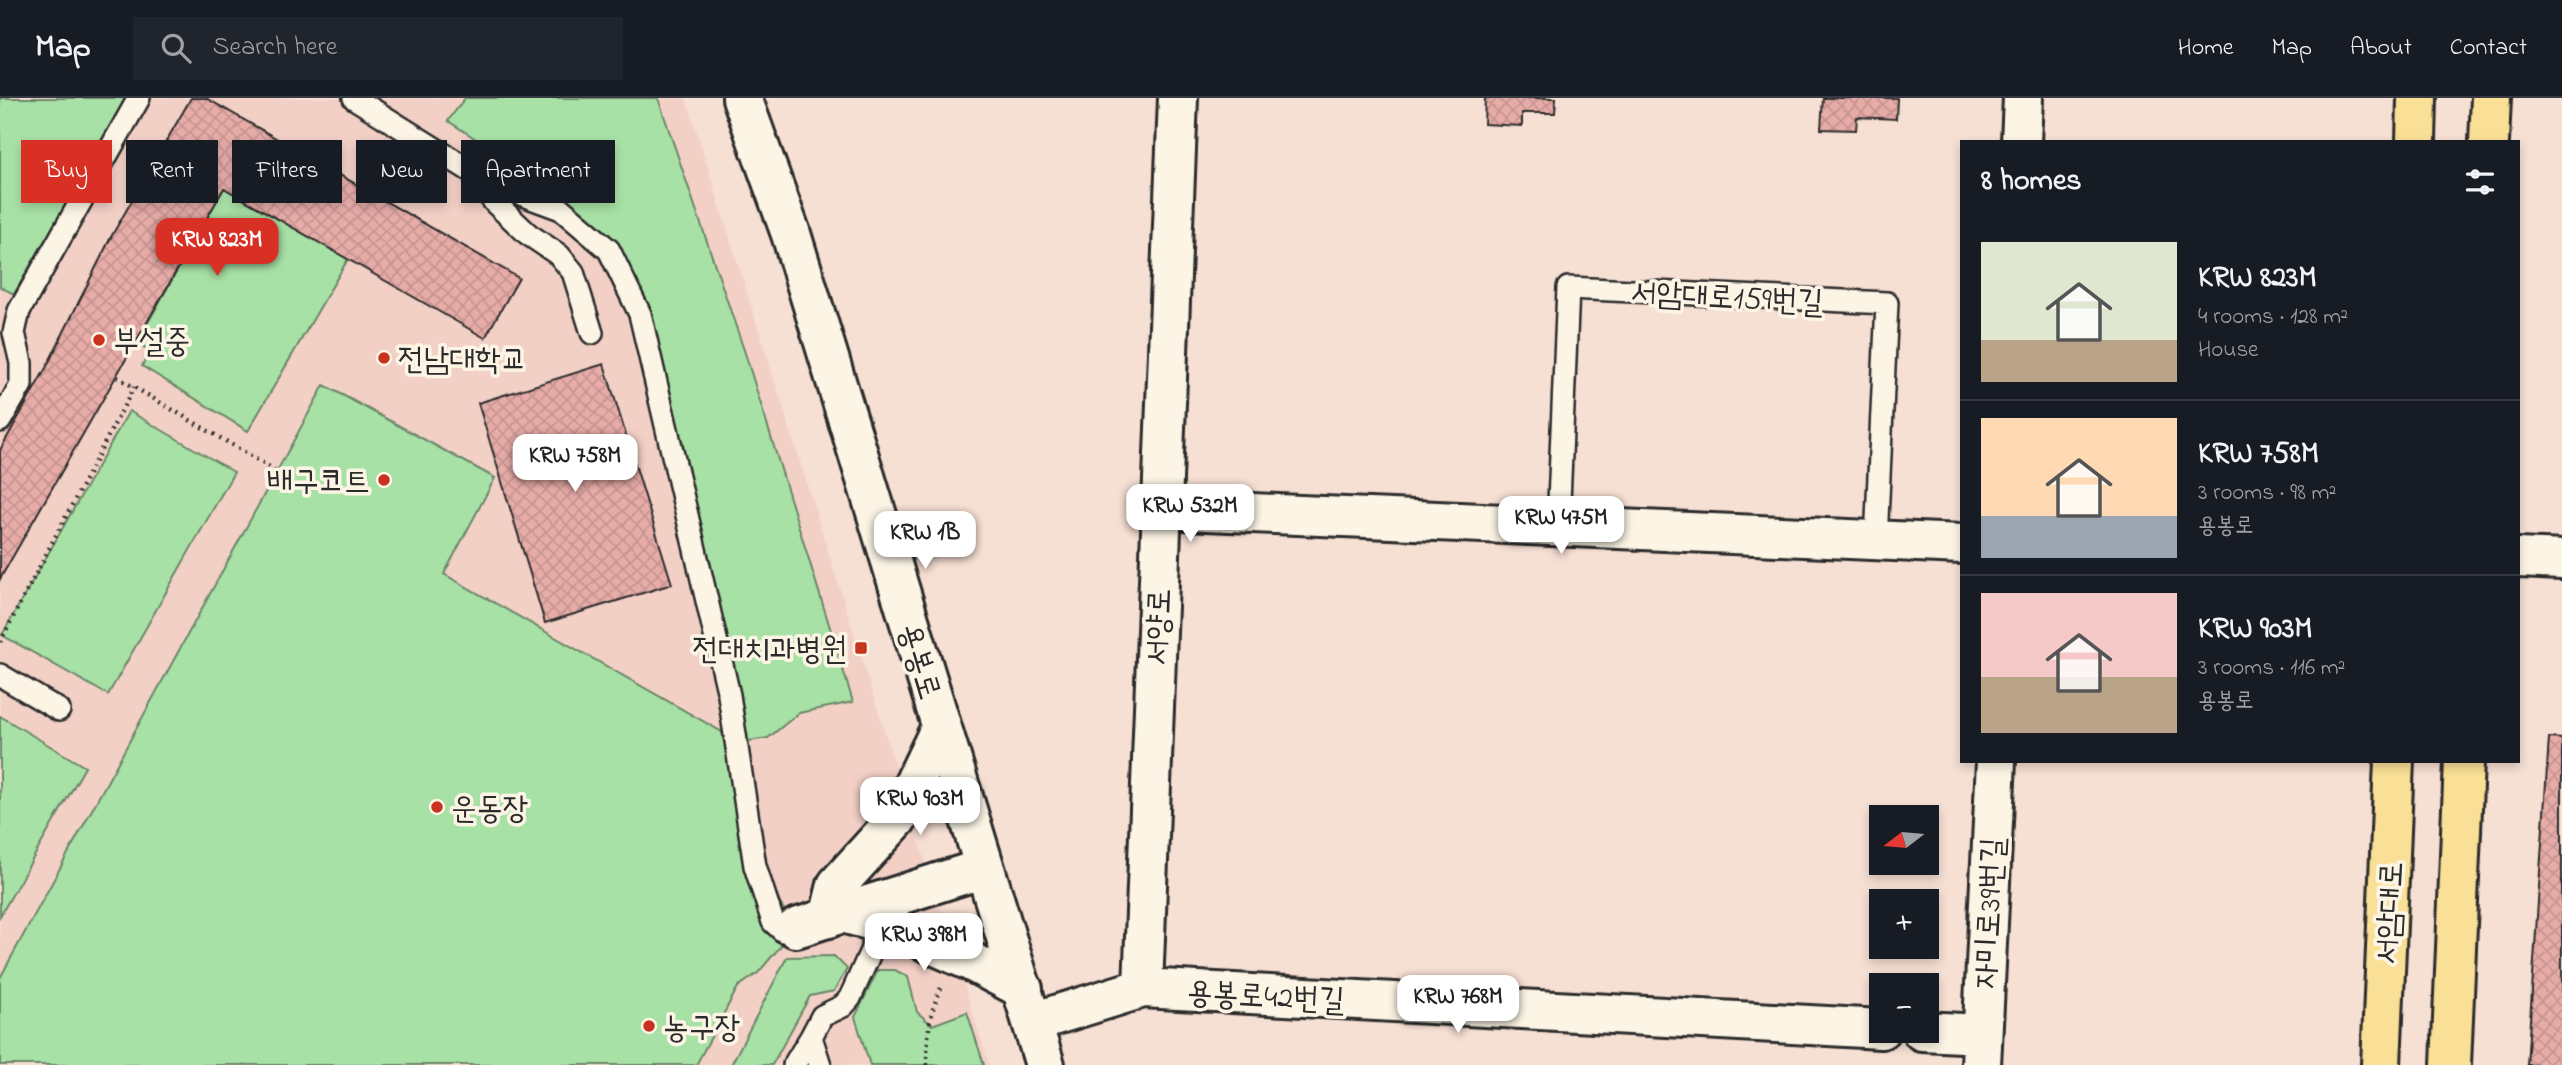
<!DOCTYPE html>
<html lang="en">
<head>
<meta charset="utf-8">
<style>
	body { margin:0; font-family:"Indie Flower","Poor Story",sans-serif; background:#20242c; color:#f1f3f6; height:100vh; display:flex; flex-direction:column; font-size:26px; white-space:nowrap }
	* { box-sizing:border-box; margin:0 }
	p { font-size:23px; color:#9ea1a6 }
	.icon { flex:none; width:38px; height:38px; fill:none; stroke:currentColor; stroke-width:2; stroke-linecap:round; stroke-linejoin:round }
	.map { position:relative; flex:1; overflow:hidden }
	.panel { position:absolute; left:1960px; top:42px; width:560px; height:623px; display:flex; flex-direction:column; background:#171b24; border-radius:0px; box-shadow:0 4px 10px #0003 }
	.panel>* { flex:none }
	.banner { position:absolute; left:21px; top:42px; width:665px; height:63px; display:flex; gap:14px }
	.needle { width:46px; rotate:254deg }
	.fabs { position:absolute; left:1869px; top:707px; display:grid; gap:14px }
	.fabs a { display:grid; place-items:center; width:70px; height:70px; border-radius:0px; background:#171b24; box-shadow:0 4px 10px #0003; font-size:35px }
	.price { position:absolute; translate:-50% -60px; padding:0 16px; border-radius:14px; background:#fff; color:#222; font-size:23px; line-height:46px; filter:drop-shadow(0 2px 4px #0008) }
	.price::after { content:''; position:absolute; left:50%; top:42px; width:21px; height:16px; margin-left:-10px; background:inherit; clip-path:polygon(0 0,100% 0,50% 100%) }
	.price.selected { background:#d93025; color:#fff }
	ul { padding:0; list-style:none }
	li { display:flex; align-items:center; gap:21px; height:175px; padding:0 21px }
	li+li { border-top:2px solid #363941 }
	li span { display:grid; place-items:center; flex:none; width:196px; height:140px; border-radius:0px; color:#555 }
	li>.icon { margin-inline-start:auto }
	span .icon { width:84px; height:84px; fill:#fffc; stroke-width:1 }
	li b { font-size:30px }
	h2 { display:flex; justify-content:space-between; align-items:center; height:84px; padding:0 21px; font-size:30px }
	.chip { padding:0 24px; border-radius:0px; background:#171b24; box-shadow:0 4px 10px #0003; font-size:24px; line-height:63px }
	.chip.selected { background:#d93025; color:#fff }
	header { display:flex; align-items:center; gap:42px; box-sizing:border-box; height:98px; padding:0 35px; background:#171b24; border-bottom:2px solid #363941 }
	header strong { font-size:33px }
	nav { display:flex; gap:38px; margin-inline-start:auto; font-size:24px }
	.search { width:490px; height:63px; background:#20242c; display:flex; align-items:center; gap:18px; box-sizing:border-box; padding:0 24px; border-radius:0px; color:#9ea1a6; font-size:26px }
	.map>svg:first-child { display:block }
	.built { fill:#f2d0c6 }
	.green { fill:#a8e1a6; stroke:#6a8668; stroke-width:2 }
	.building { fill:url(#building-cross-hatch); stroke:#2b2b2b; stroke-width:2 }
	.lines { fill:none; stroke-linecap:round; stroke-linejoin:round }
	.lane-casing { stroke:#2b2b2b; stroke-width:26 }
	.street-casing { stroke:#2b2b2b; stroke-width:44 }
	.secondary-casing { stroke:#2b2b2b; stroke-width:44 }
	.primary-casing { stroke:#2b2b2b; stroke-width:44 }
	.path { stroke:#2b2b2b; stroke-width:4.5; stroke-dasharray:2 5; stroke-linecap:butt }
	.lane { stroke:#fcf5e5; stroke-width:21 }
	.street { stroke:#fcf5e5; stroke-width:38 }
	.secondary { stroke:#fcf5e5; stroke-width:38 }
	.primary { stroke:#fadf96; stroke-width:38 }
	.poi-dot { fill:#c8321e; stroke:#fcf5e5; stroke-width:2.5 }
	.labels { text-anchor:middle; stroke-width:7; stroke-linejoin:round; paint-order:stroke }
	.street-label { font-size:32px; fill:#2b2b2b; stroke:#fcf5e5 }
	.poi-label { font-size:32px; fill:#2b2b2b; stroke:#fcf5e5; text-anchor:start }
</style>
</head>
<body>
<header>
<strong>Map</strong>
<div class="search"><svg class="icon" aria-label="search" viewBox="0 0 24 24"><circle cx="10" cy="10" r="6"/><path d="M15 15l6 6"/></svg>Search here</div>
<nav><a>Home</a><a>Map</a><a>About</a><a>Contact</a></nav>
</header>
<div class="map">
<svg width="2562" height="967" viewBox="0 0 2562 967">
	<defs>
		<pattern id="building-cross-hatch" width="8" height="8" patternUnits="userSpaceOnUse" patternTransform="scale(1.75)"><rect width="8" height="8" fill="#e7aca8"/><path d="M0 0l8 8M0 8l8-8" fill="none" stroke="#c69491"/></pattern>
	</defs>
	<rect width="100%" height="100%" fill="#f6dfd3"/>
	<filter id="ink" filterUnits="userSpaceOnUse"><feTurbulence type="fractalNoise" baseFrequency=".0143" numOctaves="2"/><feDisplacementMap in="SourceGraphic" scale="14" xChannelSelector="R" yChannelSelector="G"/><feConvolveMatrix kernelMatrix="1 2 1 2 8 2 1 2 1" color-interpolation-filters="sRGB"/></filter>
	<g filter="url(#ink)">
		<path class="built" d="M0 0H686L989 967H0Z"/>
		<path class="green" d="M0 0H127L14 196 0 189Z
			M465 0H658L745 255 853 604 799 615 768 640 736 645 640 216 609 152 561 111 512 64 448 23Z
			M224 90 348 161 248 333 142 268 149 253 137 244Z
			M324 287 495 380 444 476 722 634 766 784 796 830 758 875 738 889 696 967H0V880Z
			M129 313 234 374 108 597 2 537Z
			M0 618 85 669 0 818Z
			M834 858 847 871 834 893 810 898 772 967H731L787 859Z
			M878 872H895L908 879 917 914 932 927 967 914 984 967H870L855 919Z"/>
		<path class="building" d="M191 0H206L519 180 485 240 224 90 0 481V352L46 270 111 139Z
			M1485 0H1556L1555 15H1522V28L1484 26Z
			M1823 0H1897L1896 21 1857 19 1856 32 1821 31Z
			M604 266 672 486 545 525 478 305Z
			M2549 640 2562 641V967H2527Z"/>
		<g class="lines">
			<defs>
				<path id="lane" d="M354 0 490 85 561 111 609 152 640 216 729 597 755 768 773 824 783 833 796 830
					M476 81 495 105 528 136 559 157 573 174 592 235
					M0 323 21 287V265L14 235 19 213 139 0
					M1558 428 1568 190 1887 205 1876 443
					M0 577 59 612
					M794 967 811 939
					M820 967 811 939 822 918 843 908 850 900 883 826"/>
				<path id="street" d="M2021 44 2023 0
					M1162 411 1962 446
					M2518 460 2562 462
					M842 815 891 828 972 864 1023 891
					M829 820 837 787 897 721 941 629
					M796 830 984 770
					M1143 890 1178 0
					M1033 924 1143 890 1881 931
					M1922 933 1982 936
					M1981 967 1996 663"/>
				<path id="secondary" d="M742 0 791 136 1045 967"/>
				<path id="primary" d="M2416 44 2417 0
					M2489 44 2491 0
					M2381 967 2394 663
					M2451 967 2464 663"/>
			</defs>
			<use href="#lane" class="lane-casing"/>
			<use href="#street" class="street-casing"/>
			<use href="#secondary" class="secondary-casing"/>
			<use href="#primary" class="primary-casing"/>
			<path class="path" d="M117 279 278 374
				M0 544 134 289
				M927 967C927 939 929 915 941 890"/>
			<use href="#lane" class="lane"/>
			<use href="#street" class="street"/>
			<use href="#secondary" class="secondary"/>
			<use href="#primary" class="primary"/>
		</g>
	</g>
	<g class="poi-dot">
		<circle cx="99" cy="242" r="7"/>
		<circle cx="384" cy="260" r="7"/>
		<circle cx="384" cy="382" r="7"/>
		<rect x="854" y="543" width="14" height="14" rx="3.5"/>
		<circle cx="437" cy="709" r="7"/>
		<circle cx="649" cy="928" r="7"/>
	</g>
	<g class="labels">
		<g class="street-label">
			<text transform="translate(1727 198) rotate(3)" y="11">서암대로159번길</text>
			<text transform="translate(1157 529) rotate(-88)" y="11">서양로</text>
			<text transform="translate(921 563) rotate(73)" y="11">용봉로</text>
			<text transform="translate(1988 815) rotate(-87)" y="11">자미로39번길</text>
			<text transform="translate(2388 815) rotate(-87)" y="11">서암대로</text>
			<text transform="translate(1266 897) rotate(3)" y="11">용봉로42번길</text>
		</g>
		<g class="poi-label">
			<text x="113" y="253">부설중</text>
			<text x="398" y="271">전남대학교</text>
			<text x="370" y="393" text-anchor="end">배구코트</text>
			<text x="847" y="561" text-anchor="end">전대치과병원</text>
			<text x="451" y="720">운동장</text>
			<text x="663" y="939">농구장</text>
		</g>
	</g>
</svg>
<div class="fabs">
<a><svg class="needle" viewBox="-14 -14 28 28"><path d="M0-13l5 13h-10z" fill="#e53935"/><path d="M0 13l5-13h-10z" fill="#9ea1a6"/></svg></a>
<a>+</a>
<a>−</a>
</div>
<b class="price selected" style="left:217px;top:180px">KRW 823M</b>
<b class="price" style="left:575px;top:396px">KRW 758M</b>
<b class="price" style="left:1190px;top:446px">KRW 532M</b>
<b class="price" style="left:1561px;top:458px">KRW 475M</b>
<b class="price" style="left:925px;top:473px">KRW 1B</b>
<b class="price" style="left:920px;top:739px">KRW 903M</b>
<b class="price" style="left:924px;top:875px">KRW 398M</b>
<b class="price" style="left:1458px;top:937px">KRW 768M</b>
<div class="banner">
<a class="chip selected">Buy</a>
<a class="chip">Rent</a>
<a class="chip">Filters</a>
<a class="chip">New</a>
<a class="chip">Apartment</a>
</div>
<section class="panel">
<h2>8 homes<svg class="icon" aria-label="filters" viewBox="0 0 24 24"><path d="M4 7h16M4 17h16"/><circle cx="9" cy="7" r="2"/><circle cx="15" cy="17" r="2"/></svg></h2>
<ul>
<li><span style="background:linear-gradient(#dfe7d0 70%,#b9a48a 0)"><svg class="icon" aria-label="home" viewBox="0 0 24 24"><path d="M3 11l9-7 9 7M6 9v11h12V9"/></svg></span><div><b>KRW 823M</b><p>4 rooms · 128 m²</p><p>House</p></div></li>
<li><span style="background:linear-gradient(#ffd9b3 70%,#9aa5b1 0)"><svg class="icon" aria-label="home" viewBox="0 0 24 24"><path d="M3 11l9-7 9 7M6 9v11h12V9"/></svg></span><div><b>KRW 758M</b><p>3 rooms · 98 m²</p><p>용봉로</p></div></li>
<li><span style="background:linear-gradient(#f6c9c9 60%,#b9a48a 0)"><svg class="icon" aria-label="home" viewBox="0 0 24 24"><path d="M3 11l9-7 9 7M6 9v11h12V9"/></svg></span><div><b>KRW 903M</b><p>3 rooms · 116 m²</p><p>용봉로</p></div></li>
</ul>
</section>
</div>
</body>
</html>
